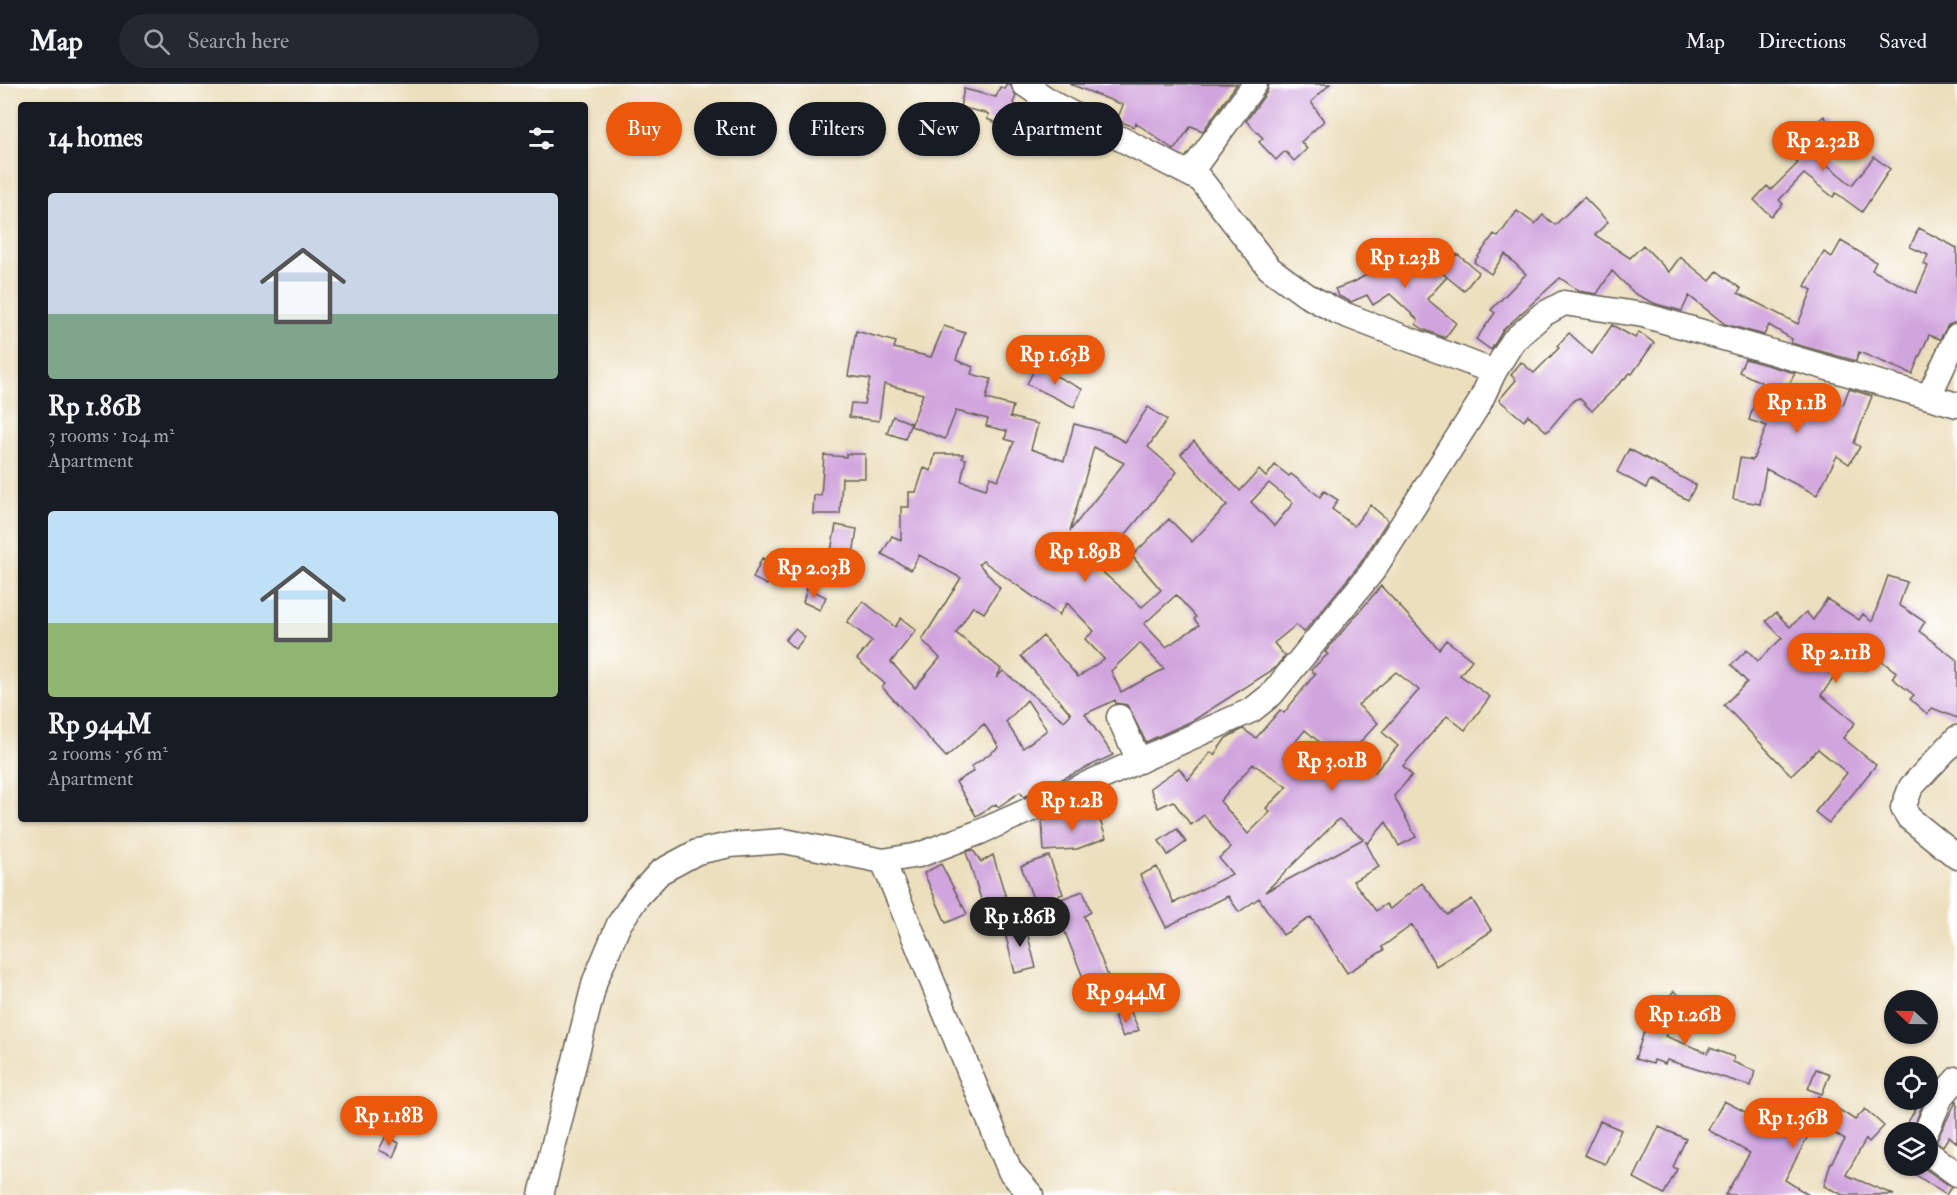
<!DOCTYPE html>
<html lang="en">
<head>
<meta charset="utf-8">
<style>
	body { margin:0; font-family:"IM FELL Double Pica",serif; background:#242831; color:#f1f3f6; height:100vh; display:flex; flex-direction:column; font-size:22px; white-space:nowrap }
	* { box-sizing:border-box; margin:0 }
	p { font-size:20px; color:#9ea1a6 }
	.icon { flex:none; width:33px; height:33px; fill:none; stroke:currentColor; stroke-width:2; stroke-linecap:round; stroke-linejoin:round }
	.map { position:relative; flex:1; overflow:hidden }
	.sheet { position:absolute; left:18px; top:18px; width:570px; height:720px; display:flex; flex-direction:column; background:#171b24; border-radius:6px; box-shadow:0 2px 4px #0004 }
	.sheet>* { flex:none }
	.banner { position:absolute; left:606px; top:18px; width:570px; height:54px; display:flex; gap:12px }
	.needle { width:39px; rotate:292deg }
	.controls { position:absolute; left:1884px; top:906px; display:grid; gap:12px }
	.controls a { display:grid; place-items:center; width:54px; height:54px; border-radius:50%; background:#171b24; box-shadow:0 2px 4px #0004; font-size:30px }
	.price { position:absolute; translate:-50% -51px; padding:0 14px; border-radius:21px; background:#ea580c; color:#fff; font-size:20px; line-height:39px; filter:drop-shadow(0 2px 3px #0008) }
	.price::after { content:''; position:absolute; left:50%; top:36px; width:18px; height:14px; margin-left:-9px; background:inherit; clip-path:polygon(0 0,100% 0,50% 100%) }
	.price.active { background:#222; color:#fff }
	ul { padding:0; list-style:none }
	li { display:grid; align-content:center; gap:12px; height:318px; padding:0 30px }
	li span { display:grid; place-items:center; height:186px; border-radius:6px; color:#555 }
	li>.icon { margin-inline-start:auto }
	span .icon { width:108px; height:108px; fill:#fffc; stroke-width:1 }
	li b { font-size:26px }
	h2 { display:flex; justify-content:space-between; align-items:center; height:72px; padding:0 30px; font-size:26px }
	.tag { padding:0 21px; border-radius:27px; background:#171b24; box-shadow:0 2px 4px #0004; font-size:21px; line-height:54px }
	.tag.active { background:#ea580c; color:#fff }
	header { display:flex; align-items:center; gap:36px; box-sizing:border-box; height:84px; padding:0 30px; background:#171b24; border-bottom:2px solid #363941 }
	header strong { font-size:28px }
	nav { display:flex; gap:33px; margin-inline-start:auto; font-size:21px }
	.search { width:420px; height:54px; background:#242831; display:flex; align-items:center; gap:15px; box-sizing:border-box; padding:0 21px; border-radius:33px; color:#9ea1a6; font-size:22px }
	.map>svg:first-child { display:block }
	.building { fill:#d0a4dd; fill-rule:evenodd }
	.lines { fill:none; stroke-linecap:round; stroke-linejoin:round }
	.minor-casing { stroke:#656054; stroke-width:27 }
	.minor { stroke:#fff; stroke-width:24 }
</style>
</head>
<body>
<header>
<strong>Map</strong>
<div class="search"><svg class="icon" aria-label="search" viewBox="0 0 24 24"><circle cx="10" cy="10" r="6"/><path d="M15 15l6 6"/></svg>Search here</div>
<nav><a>Map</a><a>Directions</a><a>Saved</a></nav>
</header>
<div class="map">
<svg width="1957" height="1111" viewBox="0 0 1957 1111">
	<rect width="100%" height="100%" fill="#fff"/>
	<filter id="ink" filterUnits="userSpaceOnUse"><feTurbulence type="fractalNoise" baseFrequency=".0167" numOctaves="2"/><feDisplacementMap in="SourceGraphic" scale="12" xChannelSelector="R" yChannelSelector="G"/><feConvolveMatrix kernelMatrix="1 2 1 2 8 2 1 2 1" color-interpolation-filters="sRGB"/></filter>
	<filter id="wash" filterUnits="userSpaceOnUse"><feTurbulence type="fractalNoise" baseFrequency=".008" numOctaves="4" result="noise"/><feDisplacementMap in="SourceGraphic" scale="24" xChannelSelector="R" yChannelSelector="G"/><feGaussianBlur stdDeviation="1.35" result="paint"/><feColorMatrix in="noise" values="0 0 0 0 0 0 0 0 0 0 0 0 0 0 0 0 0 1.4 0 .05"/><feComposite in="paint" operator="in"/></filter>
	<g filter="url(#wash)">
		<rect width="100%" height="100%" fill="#ecdfbd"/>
		<g id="blocks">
			<path class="building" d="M1006 0H1010L1016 12 1013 19 1049 40 1051 35 1073 46 1068 59 1032 45 1030 49 1007 35 1004 42 987 35 989 30 960 23 964 5 996 13 1000 3 1005 5Z
				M1070 0H1237L1203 47 1191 42 1174 66 1136 39 1134 43 1117 36 1123 21Z
				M1269 0H1330L1311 18 1324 37 1301 58 1307 65 1294 77 1285 67 1276 76 1259 58 1263 54 1246 37 1267 8Z
				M1824 32 1839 52 1815 71 1852 101 1874 73 1890 85 1862 128 1836 109 1833 113 1804 90 1779 116 1783 120 1771 132 1754 116 1767 102 1771 106 1798 79 1785 63Z
				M1584 113 1608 138 1595 151 1630 174 1643 161 1669 188 1680 173 1710 197 1717 187 1741 205 1738 209 1798 240 1812 206 1805 202 1824 168 1832 173 1841 157 1876 178 1872 186 1916 209 1928 182 1924 180 1928 171 1910 163 1919 144 1957 164V238L1948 241 1940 255 1929 251 1912 290 1859 268 1856 277 1791 259 1792 255 1769 241 1764 251 1725 240 1689 212 1682 227 1656 220 1635 210 1612 187 1597 210 1579 207 1560 194 1503 246 1491 266 1476 255 1495 229 1491 226 1526 190 1505 170 1491 190 1474 178 1494 150 1498 153 1517 127 1535 140 1543 131 1555 141Z
				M1413 163 1447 193 1427 215 1456 239 1445 254 1423 245 1416 240 1418 236 1390 210 1373 221 1367 211 1351 218 1339 212 1335 205 1356 197 1406 167 1408 169Z
				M1457 170 1479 188 1464 207 1442 189Z
				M1612 241 1635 254 1639 248 1654 259 1632 290 1630 289 1592 327 1579 314 1574 316 1547 348 1528 331 1524 337 1499 316 1516 296 1511 291 1521 278 1534 289 1559 264 1557 262 1569 249 1592 270Z
				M944 242 965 249 956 276 973 283 971 290 991 295 986 315 1013 322 1010 333 1038 340 1031 365 1064 377 1074 340 1109 349 1125 358 1148 323 1167 336 1148 363 1177 388 1098 484 1142 523 1161 506 1132 472 1169 435 1192 458 1227 421 1181 370 1194 357 1240 407 1259 386 1266 393 1275 381 1289 392 1291 390 1320 413 1324 407 1338 416 1332 425 1354 442 1370 421 1388 436 1360 480 1304 548 1296 541 1274 559 1285 572 1274 585 1194 636 1146 658 1127 621 1116 619 1115 616 1085 630 1113 671 1024 713 1020 708 998 723 996 720 976 732 956 698 974 687 971 683 999 663 984 640 946 673 882 603 885 600 857 575 872 557 847 538 863 517 895 543 901 534 916 546 891 578 915 604 940 574 922 556 961 494 919 471 911 486 882 470 892 452 901 456V423H909V408H916L924 384 931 387 935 370H963L962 374 966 375 961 397 986 405 990 393 998 396 1014 358 1005 355 1007 347 986 342 988 335 956 327 945 355 911 342 923 310 884 300 879 337 849 333 851 319 864 320 870 295 848 292 856 247 896 258 894 264 931 273ZM1094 363 1124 379 1070 447ZM1269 399 1293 419 1274 442 1251 418ZM983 477 1059 531 1067 519 1094 547 1085 555 1104 575 1078 593 1043 552 1021 572 1071 630 1064 637 1003 587 996 594 1001 585 956 549 973 522 984 529 1000 504 979 480ZM1176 511 1196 533 1194 535 1199 541 1166 563 1144 540ZM1140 559 1164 585 1121 608 1111 587ZM1027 616 1047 646 1023 664 1006 638Z
				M1745 275 1795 289 1785 308 1843 321 1849 305 1872 312 1854 359 1860 363 1849 380 1837 372 1817 411 1766 385 1760 420 1733 415 1740 374 1753 376 1767 342 1749 336 1761 298 1739 288Z
				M1036 282 1082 305 1074 323 1027 300Z
				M893 332 911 339 905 355 887 349Z
				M1629 365 1696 401 1688 416 1650 396 1646 404 1617 388Z
				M846 370H865V394H842L840 430H813L814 411 821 412 824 371 846 373Z
				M836 441 857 445 853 471 831 467Z
				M762 474 776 481 767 501 753 494Z
				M1888 492 1907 498 1899 521 1925 538 1919 547 1957 576V634L1932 624 1927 630 1910 615 1914 611 1892 594 1896 588 1870 568 1860 580 1850 572 1821 611 1855 639 1843 654 1876 681 1829 739 1815 728 1847 689 1818 665 1791 691 1724 621 1747 598 1731 581 1747 566 1758 577 1782 554 1766 537 1776 529 1790 543 1806 528 1813 536 1827 515 1859 536 1863 530 1872 538Z
				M1381 502 1439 565 1446 556 1472 576 1460 591 1490 613 1465 646 1447 632 1403 682 1412 691 1394 712 1416 753 1399 762 1386 738 1367 760 1365 757 1379 783 1353 797 1376 827 1386 820 1390 825 1422 799 1447 831 1472 815 1492 847 1436 882 1412 841 1382 863 1384 866 1347 889 1311 833 1283 851 1259 814 1239 828 1228 812 1166 843 1140 791 1157 783 1174 819 1232 790 1219 774 1231 764 1204 731 1191 741 1173 717 1158 724 1150 704 1179 684 1188 696 1211 668 1214 671 1226 654 1243 645 1256 654 1280 626 1284 629 1315 590 1311 586 1328 570 1325 568ZM1396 588 1419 606 1382 648 1398 662 1375 688 1351 668 1378 639 1358 621ZM1305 646 1329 666 1308 691 1283 673ZM1253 680 1287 703 1266 724 1270 728 1248 750 1220 717ZM1339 735 1363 755 1265 808Z
				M807 504 826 513 820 526 803 518Z
				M795 545 805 553 795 565 785 556Z
				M1096 724 1106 754 1077 765 1044 767 1042 736 1078 731Z
				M1177 745 1186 758 1168 771 1159 757Z
				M973 766 981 778 993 771 1010 827 987 834 966 768Z
				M1049 772 1063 810 1035 820 1021 782Z
				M941 780 967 830 946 839 924 789Z
				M1083 807 1091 828 1084 832 1116 912 1094 921 1053 818Z
				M1025 840 1036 884 1015 889 1004 845Z
				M1674 907 1690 920 1665 952 1708 969 1710 964 1734 973 1733 978 1755 987 1751 1002 1667 976 1665 980 1654 976 1653 980 1635 975 1648 936Z
				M1130 926 1139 946 1123 953 1114 933Z
				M1816 985 1830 990 1822 1010 1808 1005Z
				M1818 1012 1855 1036 1865 1025 1884 1042 1869 1058 1866 1055 1846 1091 1894 1111H1843L1824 1102 1830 1081 1845 1056 1816 1037 1785 1096 1809 1111H1725L1750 1069 1708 1046 1724 1017 1755 1033 1758 1027 1796 1047Z
				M1921 1016H1924L1912 1048H1902Z
				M1957 1016V1059L1949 1052 1943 1062 1936 1057Z
				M1600 1037 1621 1046 1605 1080 1584 1071Z
				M1659 1043 1686 1055 1673 1083 1677 1085 1664 1110 1634 1094Z
				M386 1052 399 1059 393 1073 379 1066Z
				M1903 1082H1921L1951 1103 1946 1111Z"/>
		</g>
	</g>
	<g filter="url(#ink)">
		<use href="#blocks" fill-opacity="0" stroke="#656054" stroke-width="1.5"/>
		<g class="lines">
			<defs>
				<path id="minor" d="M1024 0 1057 22 1201 96 1269 184 1306 211 1338 228 1494 288
					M1190 89 1255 0
					M1929 312 1957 252
					M1119 633 1139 677
					M1957 654 1911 703 1903 724 1909 734 1957 773
					M883 777 1010 1087 1031 1111
					M1926 1048 1941 1013 1957 995
					M1928 1069 1957 1090
					M541 1111 595 897 619 840 637 813 660 788 697 768 730 761 784 757 883 777 919 771 980 748 1252 626 1272 610 1372 488 1479 320 1494 288 1513 257 1542 231 1564 219 1643 231 1957 321"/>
			</defs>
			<use href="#minor" class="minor-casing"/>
			<use href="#minor" class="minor"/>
		</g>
	</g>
</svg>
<div class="controls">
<a><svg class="needle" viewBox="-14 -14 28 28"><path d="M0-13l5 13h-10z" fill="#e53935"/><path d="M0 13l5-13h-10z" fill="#9ea1a6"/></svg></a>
<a><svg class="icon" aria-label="locate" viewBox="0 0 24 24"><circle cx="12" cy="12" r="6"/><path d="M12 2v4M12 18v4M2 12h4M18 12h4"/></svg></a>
<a><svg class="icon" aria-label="layers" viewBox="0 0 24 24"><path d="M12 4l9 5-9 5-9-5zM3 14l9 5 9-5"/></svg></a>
</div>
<b class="price" style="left:1823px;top:88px">Rp 2.32B</b>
<b class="price" style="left:1405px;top:205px">Rp 1.23B</b>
<b class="price" style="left:1055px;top:302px">Rp 1.63B</b>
<b class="price" style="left:1797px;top:350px">Rp 1.1B</b>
<b class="price" style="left:1085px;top:499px">Rp 1.89B</b>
<b class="price" style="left:814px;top:515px">Rp 2.03B</b>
<b class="price" style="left:1836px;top:600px">Rp 2.11B</b>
<b class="price" style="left:1332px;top:708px">Rp 3.01B</b>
<b class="price" style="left:1072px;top:748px">Rp 1.2B</b>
<b class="price active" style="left:1020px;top:864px">Rp 1.86B</b>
<b class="price" style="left:1126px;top:940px">Rp 944M</b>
<b class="price" style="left:1685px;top:962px">Rp 1.26B</b>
<b class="price" style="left:389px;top:1063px">Rp 1.18B</b>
<b class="price" style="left:1793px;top:1065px">Rp 1.36B</b>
<div class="banner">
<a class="tag active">Buy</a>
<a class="tag">Rent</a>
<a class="tag">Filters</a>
<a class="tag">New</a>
<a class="tag">Apartment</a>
</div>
<section class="sheet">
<h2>14 homes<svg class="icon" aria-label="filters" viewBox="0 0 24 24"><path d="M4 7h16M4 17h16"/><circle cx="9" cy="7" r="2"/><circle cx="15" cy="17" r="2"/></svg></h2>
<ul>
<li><span style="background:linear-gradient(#c9d6e8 65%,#7fa58c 0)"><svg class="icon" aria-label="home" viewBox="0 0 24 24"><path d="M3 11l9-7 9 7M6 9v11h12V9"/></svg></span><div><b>Rp 1.86B</b><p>3 rooms · 104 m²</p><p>Apartment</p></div></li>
<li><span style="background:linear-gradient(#bfe0f5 60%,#8fb573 0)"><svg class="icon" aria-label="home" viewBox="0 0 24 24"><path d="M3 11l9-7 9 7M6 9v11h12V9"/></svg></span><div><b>Rp 944M</b><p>2 rooms · 56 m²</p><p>Apartment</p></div></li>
</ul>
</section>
</div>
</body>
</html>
